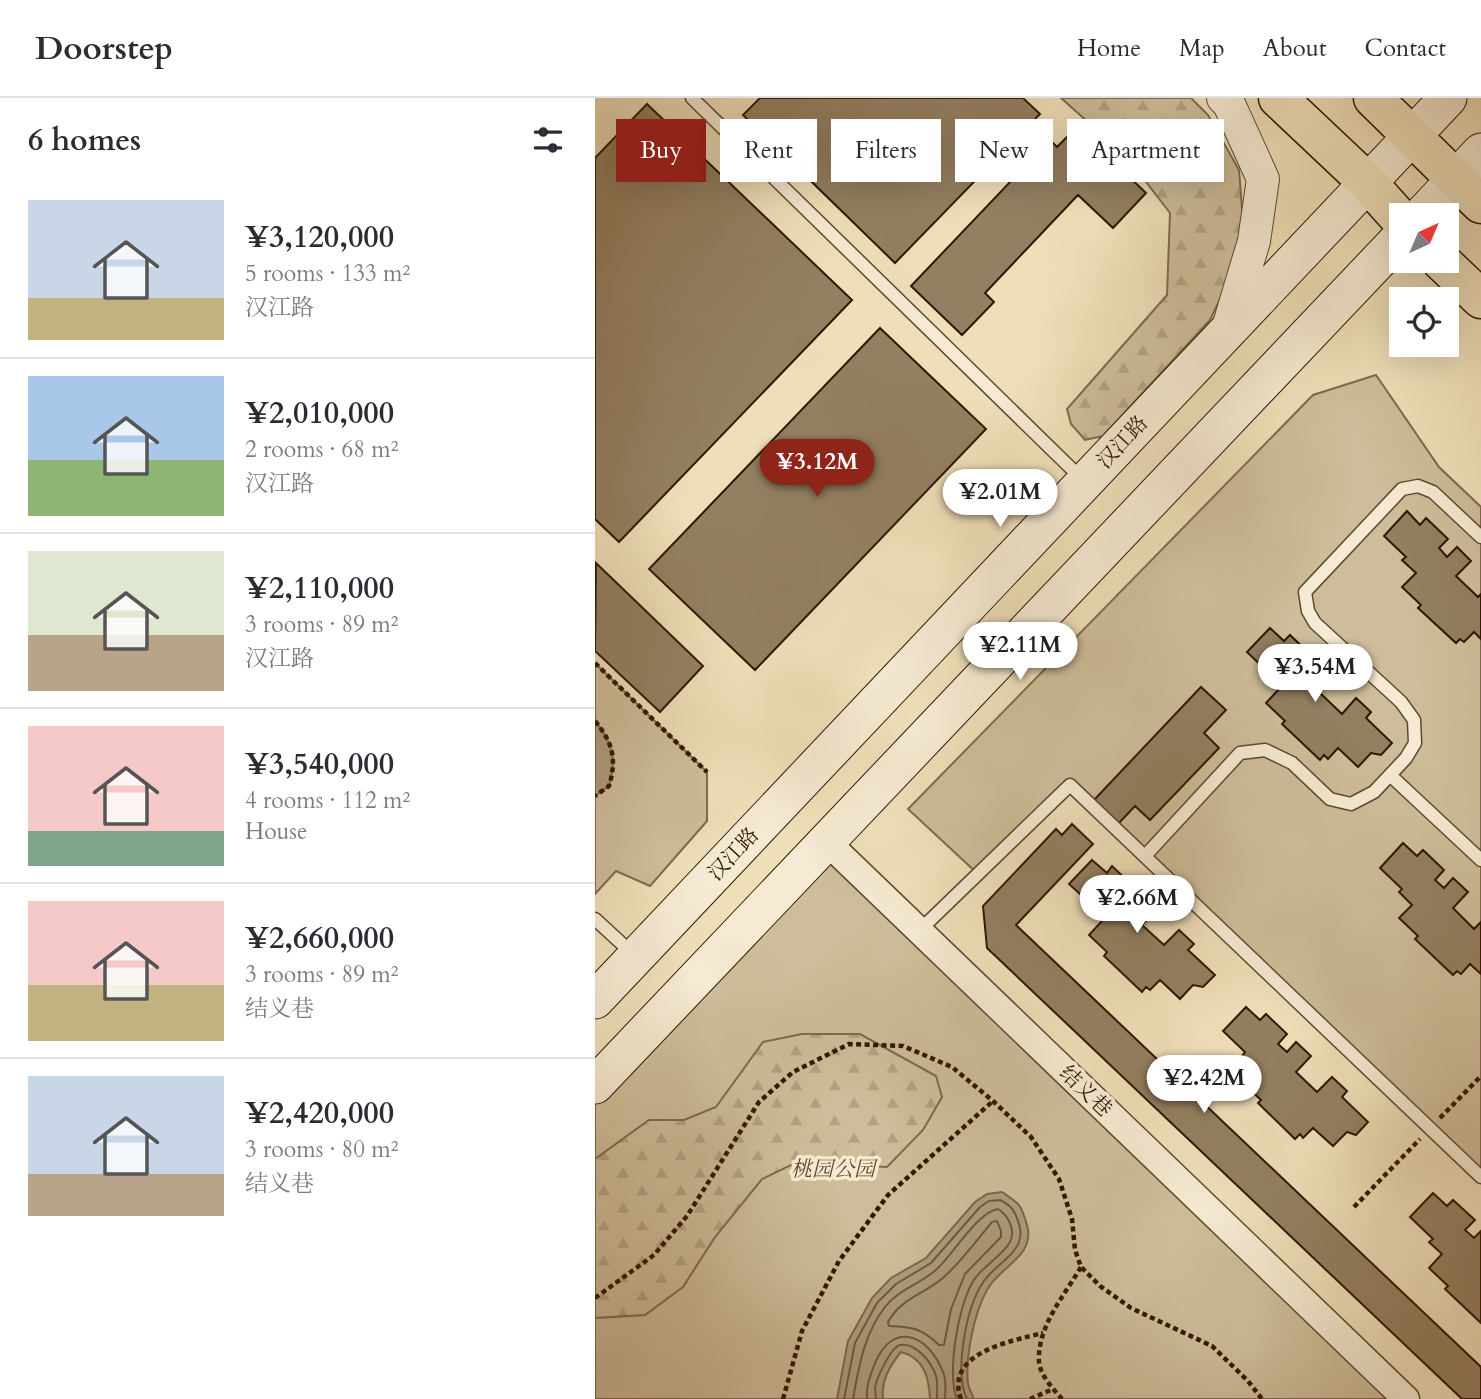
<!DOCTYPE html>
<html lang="en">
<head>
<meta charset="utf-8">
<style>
	body { margin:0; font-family:Cardo,"Noto Serif SC",serif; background:#f7f7f7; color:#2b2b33; height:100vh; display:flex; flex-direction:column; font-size:26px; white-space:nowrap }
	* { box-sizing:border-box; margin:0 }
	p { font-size:23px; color:#7c7c81 }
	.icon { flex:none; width:38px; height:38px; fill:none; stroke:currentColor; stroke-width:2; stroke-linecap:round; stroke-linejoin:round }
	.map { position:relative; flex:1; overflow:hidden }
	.details { display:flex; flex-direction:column; background:#fff; width:595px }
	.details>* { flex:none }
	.guide { position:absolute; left:21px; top:21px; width:665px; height:63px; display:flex; gap:14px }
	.needle { width:46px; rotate:44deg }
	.controls { position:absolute; left:794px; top:105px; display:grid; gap:14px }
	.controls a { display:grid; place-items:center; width:70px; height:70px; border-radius:0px; background:#fff; box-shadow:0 7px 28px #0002; font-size:35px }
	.price { position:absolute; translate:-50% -60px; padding:0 16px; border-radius:24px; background:#fff; color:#222; font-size:23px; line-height:46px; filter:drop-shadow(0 2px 4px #0008) }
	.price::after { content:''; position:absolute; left:50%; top:42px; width:21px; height:16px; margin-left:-10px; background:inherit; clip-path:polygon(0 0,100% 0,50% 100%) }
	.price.selected { background:#8f2418; color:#fff }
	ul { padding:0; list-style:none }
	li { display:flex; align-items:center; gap:21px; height:175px; padding:0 28px }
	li+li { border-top:2px solid #e1e1e2 }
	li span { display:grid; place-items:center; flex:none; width:196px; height:140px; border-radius:0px; color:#555 }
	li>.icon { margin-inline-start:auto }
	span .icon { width:84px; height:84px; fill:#fffc; stroke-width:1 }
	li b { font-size:30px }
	h2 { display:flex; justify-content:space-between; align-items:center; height:84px; padding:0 28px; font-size:30px }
	.tag { padding:0 24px; border-radius:0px; background:#fff; box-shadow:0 7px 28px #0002; font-size:24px; line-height:63px }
	.tag.selected { background:#8f2418; color:#fff }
	header { display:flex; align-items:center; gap:42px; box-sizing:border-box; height:98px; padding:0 35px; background:#fff; border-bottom:2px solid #e1e1e2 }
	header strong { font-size:33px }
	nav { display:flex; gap:38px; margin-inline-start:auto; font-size:24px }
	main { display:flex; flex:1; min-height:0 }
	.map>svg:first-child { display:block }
	.green { fill:#cebd9a; stroke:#7e6a4e; stroke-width:2 }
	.forest { fill:url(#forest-firs); stroke:#7e6a4e; stroke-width:2 }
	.water { fill:#ae9b7b; stroke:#7b664b; stroke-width:2 }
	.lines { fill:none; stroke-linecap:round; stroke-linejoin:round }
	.shore { stroke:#6e593e; stroke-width:2 }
	.building { fill:#937f61; stroke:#2f1702; stroke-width:2 }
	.service-casing { stroke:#5f4930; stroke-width:15 }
	.minor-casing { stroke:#5f4930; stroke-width:29 }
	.tertiary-casing { stroke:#5f4930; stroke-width:34 }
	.secondary-casing { stroke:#2f1702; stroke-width:39 }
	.primary-casing { stroke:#2f1702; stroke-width:41 }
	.path { stroke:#2f1702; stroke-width:4.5; stroke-dasharray:5 3.5; stroke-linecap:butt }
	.service { stroke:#f5ead2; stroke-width:12 }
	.minor { stroke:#f5ead2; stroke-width:26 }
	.tertiary { stroke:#f5ead2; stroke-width:32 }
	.secondary { stroke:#f5ead2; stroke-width:37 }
	.primary { stroke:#efdfb9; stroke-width:38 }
	.labels { text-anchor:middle; stroke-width:7; stroke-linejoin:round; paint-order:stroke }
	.street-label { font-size:21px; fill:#2f1702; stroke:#f5ead2 }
	.park-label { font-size:21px; font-style:italic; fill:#5f4930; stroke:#f5ead2 }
</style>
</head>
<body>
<header>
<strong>Doorstep</strong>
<nav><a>Home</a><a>Map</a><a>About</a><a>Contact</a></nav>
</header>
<main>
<section class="details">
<h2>6 homes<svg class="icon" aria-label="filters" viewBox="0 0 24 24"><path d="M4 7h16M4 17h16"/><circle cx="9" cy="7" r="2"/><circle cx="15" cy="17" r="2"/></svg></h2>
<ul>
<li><span style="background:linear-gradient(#c9d6e8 70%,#c2b280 0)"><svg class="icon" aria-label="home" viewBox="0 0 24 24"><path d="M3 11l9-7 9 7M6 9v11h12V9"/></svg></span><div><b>¥3,120,000</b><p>5 rooms · 133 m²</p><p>汉江路</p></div></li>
<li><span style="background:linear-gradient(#a9c7e8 60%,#8fb573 0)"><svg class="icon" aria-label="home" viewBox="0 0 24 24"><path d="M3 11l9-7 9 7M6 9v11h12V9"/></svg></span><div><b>¥2,010,000</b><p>2 rooms · 68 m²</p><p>汉江路</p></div></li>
<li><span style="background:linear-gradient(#dfe7d0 60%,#b9a48a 0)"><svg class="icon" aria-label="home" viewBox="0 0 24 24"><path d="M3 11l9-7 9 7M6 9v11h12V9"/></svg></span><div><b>¥2,110,000</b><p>3 rooms · 89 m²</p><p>汉江路</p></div></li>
<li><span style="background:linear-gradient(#f6c9c9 75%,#7fa58c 0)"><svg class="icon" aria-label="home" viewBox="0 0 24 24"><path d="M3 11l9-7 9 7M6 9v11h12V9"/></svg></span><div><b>¥3,540,000</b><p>4 rooms · 112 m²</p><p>House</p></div></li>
<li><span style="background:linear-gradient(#f6c9c9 60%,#c2b280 0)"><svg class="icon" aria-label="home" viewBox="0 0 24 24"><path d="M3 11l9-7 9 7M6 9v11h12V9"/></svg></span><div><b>¥2,660,000</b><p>3 rooms · 89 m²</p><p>结义巷</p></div></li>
<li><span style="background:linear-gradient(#c9d6e8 70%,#b9a48a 0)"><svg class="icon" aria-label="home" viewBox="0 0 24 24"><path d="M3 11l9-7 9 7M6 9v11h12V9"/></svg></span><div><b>¥2,420,000</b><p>3 rooms · 80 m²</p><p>结义巷</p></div></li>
</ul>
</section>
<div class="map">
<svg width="886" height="1301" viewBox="0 0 886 1301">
	<defs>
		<pattern id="forest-firs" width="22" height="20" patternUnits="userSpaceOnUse" patternTransform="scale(1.75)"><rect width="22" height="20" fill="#cebd9a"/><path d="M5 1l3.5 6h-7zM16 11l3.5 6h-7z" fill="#b1a283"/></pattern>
	</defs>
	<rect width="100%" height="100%" fill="#efdfb9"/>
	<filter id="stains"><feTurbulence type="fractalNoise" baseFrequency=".00286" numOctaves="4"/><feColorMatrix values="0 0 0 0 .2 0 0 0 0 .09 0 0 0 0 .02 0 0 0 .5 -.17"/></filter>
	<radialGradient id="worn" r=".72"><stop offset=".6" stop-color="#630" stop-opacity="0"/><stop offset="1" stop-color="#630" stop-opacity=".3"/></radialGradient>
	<path class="green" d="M781 277 844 369 886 409V1079L475 687 383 776 313 711 718 297Z
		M0 565 112 674V723L55 788 21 773 0 796Z
		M232 744 811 1301H0V987Z"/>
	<path class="forest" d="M466 0H596L613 17 644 72 650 149 615 222 508 338 490 342 476 326 472 311 572 197 575 115 531 58Z
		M207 936H265L341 978 347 999 328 1032 292 1069 200 1065 167 1081 120 1139 88 1189 50 1217 0 1220V1061L54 1022H89L121 1009 168 944Z"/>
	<path class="water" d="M0 623C18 645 22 661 14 688L0 698Z
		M407 1094C425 1106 426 1106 432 1127 441 1158 404 1169 392 1192 379 1215 370 1260 373 1286 374 1291 377 1296 379 1301H335C334 1279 329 1260 306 1254 295 1267 286 1284 288 1301H242L253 1243 277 1200 296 1180 331 1160 380 1104 392 1096Z"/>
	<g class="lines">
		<path class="shore" d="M402 1123 406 1133V1139L370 1176 356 1211 349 1247H344C326 1230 318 1229 294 1228L293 1224C306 1200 330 1196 349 1179 367 1163 382 1142 397 1124Z
			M249 1301 260 1245 282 1205 301 1186 336 1165 385 1109 394 1103 405 1102C417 1108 420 1113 424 1126 433 1155 399 1165 387 1186 371 1211 359 1275 372 1301
			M258 1301C264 1268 269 1236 290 1209 304 1191 326 1186 342 1171 357 1157 384 1113 403 1111 413 1117 421 1132 415 1144 408 1157 390 1167 381 1179 364 1200 351 1277 362 1301
			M272 1301C271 1287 275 1278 280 1265 299 1221 334 1238 348 1274 352 1282 350 1293 350 1301
			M281 1301C281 1300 280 1290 280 1290 281 1281 296 1249 305 1247 321 1244 337 1265 341 1278 343 1285 342 1294 342 1301"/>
	</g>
	<path class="building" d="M165 0H428L445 16 300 165 148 17Z
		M52 6 257 202 24 444 0 421V60Z
		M482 29 551 95 518 130 483 97 390 195 399 204 367 237 316 188 455 42 462 49Z
		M285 230 391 331 160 572 54 471Z
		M812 413 825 427 831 420 853 441 844 450 852 459 862 449 876 463 861 478 883 499 886 496V541L879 534 869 544 865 541 861 545 823 510 826 507 807 489 821 475 807 462 811 459 789 438Z
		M1 465 108 568 65 614 0 553Z
		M675 530 689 543 695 537 716 557 707 566 716 575 725 565 740 579 725 595 747 616 761 600 776 614 771 620 797 645 786 657 776 655 763 669 743 650 733 661 729 657 725 662 687 626 690 623 671 605 684 591 671 578 674 575 652 554Z
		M606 589 631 612 609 635 624 650 555 722 540 708 524 725 499 702Z
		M477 726 498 746 421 827 886 1269V1301H867L392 850 388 808 461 731 467 737Z
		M808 745 822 758 828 752 849 772 840 782 849 790 858 780 873 794 858 810 879 831 886 824V876L875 866 866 876 862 873 858 877 820 841 823 838 804 820 817 807 804 794 807 791 785 770Z
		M497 762 512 775 517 768 539 789 530 799 538 807 548 797 562 811 547 827 569 847 584 832 599 846 593 852 620 877 608 889 598 887 585 901 565 882 555 892 551 889 547 894 509 858 512 854 494 837 507 823 494 811 497 807 474 786Z
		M651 909 665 922 671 916 692 936 683 946 692 954 701 944 716 958 701 974 722 994 737 979 752 993 747 999 773 1024 761 1037 752 1034 738 1048 718 1030 708 1040 705 1036 700 1041 663 1005 666 1002 647 984 660 970 647 958 650 954 628 933Z
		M838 1095 852 1108 858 1102 880 1122 870 1132 879 1140 886 1133V1225L850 1191 853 1188 834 1170 847 1156 834 1144 838 1141 815 1119Z"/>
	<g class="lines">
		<defs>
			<path id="service" d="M97 0 487 381
				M795 677 886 762
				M550 758 645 655 670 652 697 665 735 701 756 706 779 694 811 660 820 645 819 622 806 604 720 525 713 513 710 494 807 391 823 388 838 394 886 439
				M0 821 38 856
				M324 833 475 687 886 1079"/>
			<path id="minor" d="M232 744 811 1301"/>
			<path id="tertiary" d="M628 0 634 6 668 81 659 143 632 233"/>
			<path id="secondary" d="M827 117 886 54
				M0 902 853 0
				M0 987 807 138"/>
			<path id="primary" d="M683 0 772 84 807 123
				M778 0 886 106
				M846 163 886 201"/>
		</defs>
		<use href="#service" class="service-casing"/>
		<use href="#minor" class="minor-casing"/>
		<use href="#tertiary" class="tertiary-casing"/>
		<use href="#secondary" class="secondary-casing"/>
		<use href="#primary" class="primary-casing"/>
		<path class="path" d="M0 565 112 674
			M0 623C18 645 22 661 14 688L0 698
			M845 1020 886 978
			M759 1109 825 1041
			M0 1200 59 1157 92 1118 164 1004 198 974 254 946 308 948 357 969 398 1003 436 1039 464 1081 477 1121 480 1152 486 1169 505 1188 536 1210 617 1248 653 1283 667 1301
			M188 1301 207 1233 244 1163 293 1097 398 1003
			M366 1301C349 1255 416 1243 448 1235
			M435 1301 458 1291
			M467 1301C459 1292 445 1277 444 1264 442 1229 469 1198 486 1169"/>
		<use href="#service" class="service"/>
		<use href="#minor" class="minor"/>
		<use href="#tertiary" class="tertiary"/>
		<use href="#secondary" class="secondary"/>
		<use href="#primary" class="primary"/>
	</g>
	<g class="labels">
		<g class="street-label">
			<text transform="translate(527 344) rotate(-47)" y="7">汉江路</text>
			<text transform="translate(138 756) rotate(-47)" y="7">汉江路</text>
			<text transform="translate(491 993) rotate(44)" y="7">结义巷</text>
		</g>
		<g class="park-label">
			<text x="238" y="1078">桃园公园</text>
		</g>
	</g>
	<rect width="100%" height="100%" filter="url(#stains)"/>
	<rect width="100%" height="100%" fill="url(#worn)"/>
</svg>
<div class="controls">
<a><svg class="needle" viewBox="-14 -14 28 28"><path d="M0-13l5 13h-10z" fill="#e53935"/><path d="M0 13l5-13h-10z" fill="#7c7c81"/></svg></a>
<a><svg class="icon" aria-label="locate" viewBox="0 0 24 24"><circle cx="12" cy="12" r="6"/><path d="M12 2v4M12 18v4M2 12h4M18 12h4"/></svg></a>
</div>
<b class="price selected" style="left:222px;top:401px">¥3.12M</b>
<b class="price" style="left:405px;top:431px">¥2.01M</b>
<b class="price" style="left:425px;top:584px">¥2.11M</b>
<b class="price" style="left:720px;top:606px">¥3.54M</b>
<b class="price" style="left:542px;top:837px">¥2.66M</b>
<b class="price" style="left:609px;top:1017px">¥2.42M</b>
<div class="guide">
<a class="tag selected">Buy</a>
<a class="tag">Rent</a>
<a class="tag">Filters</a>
<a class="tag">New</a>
<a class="tag">Apartment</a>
</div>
</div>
</main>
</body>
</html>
